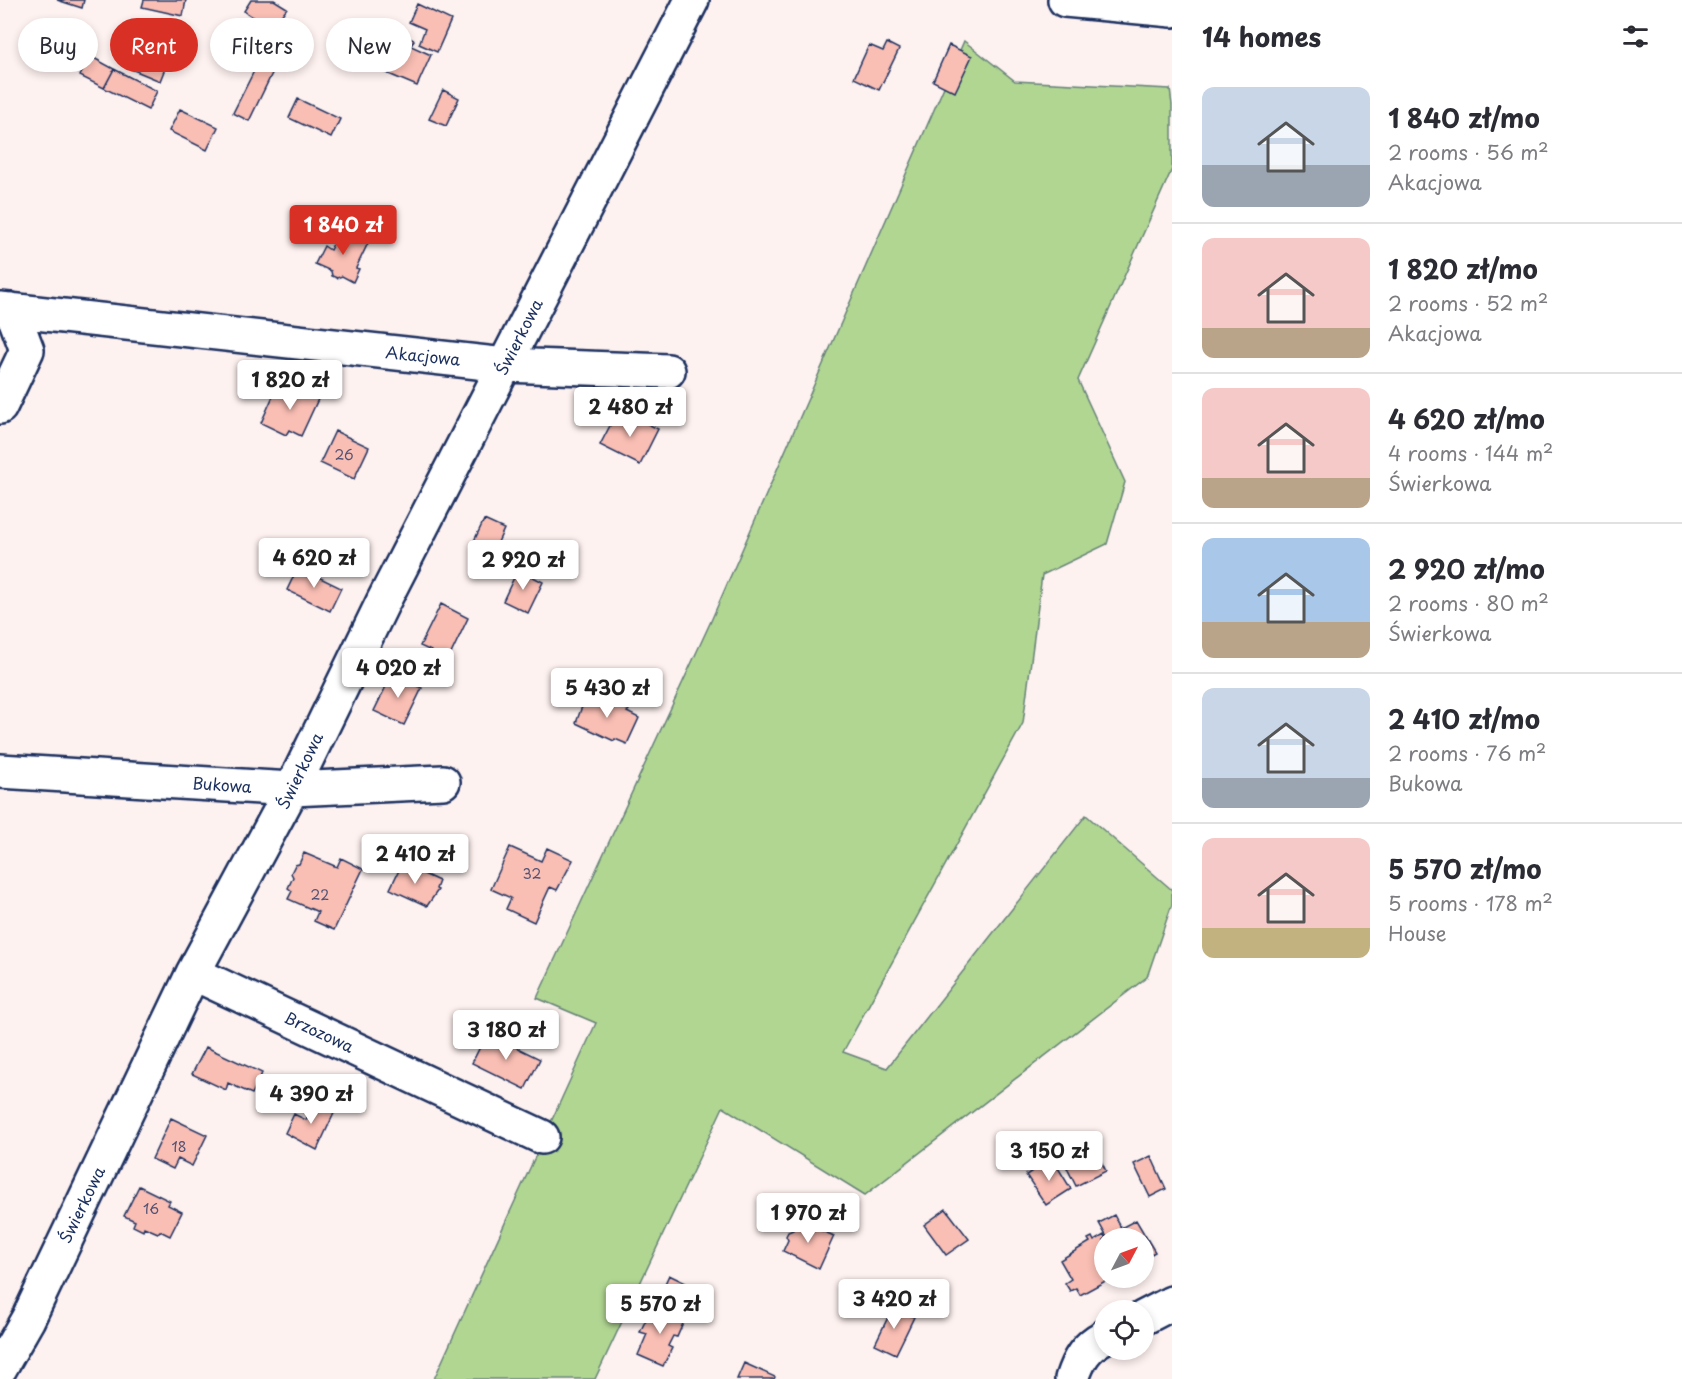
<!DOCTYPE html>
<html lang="en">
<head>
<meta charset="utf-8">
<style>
	body { margin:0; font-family:"Playpen Sans",sans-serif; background:#f2f2f3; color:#2b2b33; height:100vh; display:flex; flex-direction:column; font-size:22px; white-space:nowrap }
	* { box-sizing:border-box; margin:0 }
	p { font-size:20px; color:#7c7c81 }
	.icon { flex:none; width:33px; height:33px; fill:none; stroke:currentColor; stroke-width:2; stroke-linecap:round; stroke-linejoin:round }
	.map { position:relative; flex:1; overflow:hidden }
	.drawer { display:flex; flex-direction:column; background:#fff; width:510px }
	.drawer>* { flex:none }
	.hud { position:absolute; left:18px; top:18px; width:570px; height:54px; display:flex; gap:12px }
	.needle { width:39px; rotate:49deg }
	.fabs { position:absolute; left:1094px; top:1228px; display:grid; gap:12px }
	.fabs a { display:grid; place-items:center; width:60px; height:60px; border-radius:50%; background:#fff; box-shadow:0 3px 9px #0003; font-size:30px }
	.price { position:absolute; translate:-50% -51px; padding:0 14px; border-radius:6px; background:#fff; color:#222; font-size:20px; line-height:39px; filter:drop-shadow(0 2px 3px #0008) }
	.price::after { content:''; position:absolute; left:50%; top:36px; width:18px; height:14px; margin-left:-9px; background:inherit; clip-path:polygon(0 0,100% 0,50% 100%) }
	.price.active { background:#d93025; color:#fff }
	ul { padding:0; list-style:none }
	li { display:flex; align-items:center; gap:18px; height:150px; padding:0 30px }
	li+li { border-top:2px solid #e1e1e2 }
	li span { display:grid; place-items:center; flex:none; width:168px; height:120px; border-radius:12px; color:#555 }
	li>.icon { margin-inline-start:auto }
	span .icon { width:72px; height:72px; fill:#fffc; stroke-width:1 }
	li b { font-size:26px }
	h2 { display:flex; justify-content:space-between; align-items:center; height:72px; padding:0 30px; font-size:26px }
	.pill { padding:0 21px; border-radius:27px; background:#fff; box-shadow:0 3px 9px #0003; font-size:21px; line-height:54px }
	.pill.active { background:#d93025; color:#fff }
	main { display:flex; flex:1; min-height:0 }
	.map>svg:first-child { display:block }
	.green { fill:#b1d692; stroke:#668278; stroke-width:1.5 }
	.building { fill:#f9beb4; stroke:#1b2f5e; stroke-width:1.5 }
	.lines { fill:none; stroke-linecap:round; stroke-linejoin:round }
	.minor-casing { stroke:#1b2f5e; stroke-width:38 }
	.minor { stroke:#fff; stroke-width:33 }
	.labels { text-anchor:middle; stroke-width:5; stroke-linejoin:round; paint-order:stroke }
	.number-label { font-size:14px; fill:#525374 }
	.street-label { font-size:16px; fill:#1b2f5e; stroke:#fff }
</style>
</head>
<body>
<main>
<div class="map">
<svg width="1172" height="1379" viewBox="0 0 1172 1379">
	<rect width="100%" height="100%" fill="#fef2f0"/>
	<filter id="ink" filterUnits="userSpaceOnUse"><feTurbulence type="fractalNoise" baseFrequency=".0167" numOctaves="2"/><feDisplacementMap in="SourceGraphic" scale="12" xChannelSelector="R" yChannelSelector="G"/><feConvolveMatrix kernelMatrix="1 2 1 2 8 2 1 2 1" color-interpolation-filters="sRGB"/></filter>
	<g filter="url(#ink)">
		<path class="green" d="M964 41 1015 81 1170 89 1172 105V169L1078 380 1125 482 1107 544 1042 575 1023 723 843 1052 887 1068 1086 815 1172 890V904L1147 977 865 1195 723 1107 595 1379H434L596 1023 537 998 711 621Z"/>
		<path class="building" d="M57 0H84L82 8Z
			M144 0H186L183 16 142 7Z
			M251 0H274L287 8 265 37 248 26 253 17 244 11Z
			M417 4 451 20 437 52 419 44 425 29 409 22Z
			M163 24 180 31 160 81 131 69 141 45 153 50Z
			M401 34 414 40 411 46 431 55 417 86 384 72Z
			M887 43 899 49 879 90 854 78 869 45 883 51Z
			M949 45 972 56 955 92 933 81Z
			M90 56 114 69 104 88 80 76Z
			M270 57 278 61 249 121 233 113 258 63 263 66Z
			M114 69 157 91 148 110 104 88Z
			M443 90 459 98 446 126 429 119Z
			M298 99 340 119 331 138 289 118Z
			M180 109 218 127 207 150 169 131Z
			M340 230 368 243 356 268 359 269 353 282 342 276 337 278 332 276 331 271 315 264 324 246 330 250Z
			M278 385 295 393 298 387 319 397 301 436 289 430 286 435 261 423Z
			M626 413 658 429 640 465 600 445 614 418 621 422Z
			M335 431 369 447 354 479 320 463Z
			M484 520 504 529 494 551 474 541Z
			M298 567 341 588 330 611 287 590Z
			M518 569 543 582 528 613 503 601Z
			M441 604 468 618 448 660 442 657 437 660 431 657V651L420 646Z
			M392 674 422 688 404 725 374 711Z
			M591 692 629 710 627 712 639 718 627 744 615 739 614 741 576 723 581 709Z
			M510 847 541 861 547 848 573 860 557 890 550 887 534 922 506 909 511 898 491 889Z
			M304 853 337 867 341 858 363 869 334 930 314 921 318 912 288 899 292 891 288 888 293 877 291 873 295 865 299 864Z
			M402 864 439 881 436 889 438 890 427 906 390 889Z
			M487 1033 540 1059 525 1089 472 1063Z
			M206 1047 262 1073 252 1094 228 1083 226 1090 192 1074Z
			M314 1100 335 1111 317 1150 285 1133 294 1114 306 1120Z
			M171 1118 207 1135 192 1166 178 1159 173 1169 152 1159Z
			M1097 1153 1106 1171 1076 1186 1067 1168Z
			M1151 1156 1166 1189 1150 1197 1134 1164Z
			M1052 1158 1071 1189 1046 1205 1026 1175Z
			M139 1186 170 1201 168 1205 182 1212 170 1236 160 1231 158 1233 144 1227 143 1231 133 1226 135 1221 124 1216Z
			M946 1209 969 1239 946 1255 924 1225Z
			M1114 1215 1121 1228 1136 1220 1155 1252 1143 1259V1239H1108L1099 1223Z
			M797 1220 834 1236 819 1269 783 1251 788 1240 786 1236 788 1232 793 1230Z
			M1104 1235 1106 1239H1104V1278H1111L1080 1295 1076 1288 1070 1291 1065 1283 1071 1279 1060 1260 1090 1242 1088 1239 1092 1237 1094 1241Z
			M669 1275 694 1287 684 1311 658 1299Z
			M653 1305 685 1319 677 1337 673 1336 668 1346 672 1348 663 1366 638 1355 647 1334 640 1332Z
			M893 1307 914 1317 896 1354 875 1344Z
			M744 1363 775 1377 774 1379H737Z"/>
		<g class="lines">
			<defs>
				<path id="minor" d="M1065 0 1172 10
					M0 309 505 365 668 371
					M0 407 27 350 12 310
					M0 771 292 789 443 782
					M193 973 542 1137
					M1143 1318 1172 1303
					M0 1368 28 1319 193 973 292 789 383 602 692 0
					M1072 1379C1078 1360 1086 1346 1104 1337"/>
			</defs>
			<use href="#minor" class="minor-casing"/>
			<use href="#minor" class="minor"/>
		</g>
	</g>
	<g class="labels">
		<g class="number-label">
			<text x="344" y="460">26</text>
			<text x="532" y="879">32</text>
			<text x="320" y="900">22</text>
			<text x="179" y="1152">18</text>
			<text x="151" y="1214">16</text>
		</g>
		<g class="street-label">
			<text transform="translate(519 337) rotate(-63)" y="6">Świerkowa</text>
			<text transform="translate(423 356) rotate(6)" y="6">Akacjowa</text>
			<text transform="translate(300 771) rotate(-64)" y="6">Świerkowa</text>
			<text transform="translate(222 785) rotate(4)" y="6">Bukowa</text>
			<text transform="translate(319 1032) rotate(25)" y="6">Brzozowa</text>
			<text transform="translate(82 1205) rotate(-64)" y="6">Świerkowa</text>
		</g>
	</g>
</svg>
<div class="fabs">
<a><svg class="needle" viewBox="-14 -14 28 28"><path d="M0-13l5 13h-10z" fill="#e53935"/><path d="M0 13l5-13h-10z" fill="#7c7c81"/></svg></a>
<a><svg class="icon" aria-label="locate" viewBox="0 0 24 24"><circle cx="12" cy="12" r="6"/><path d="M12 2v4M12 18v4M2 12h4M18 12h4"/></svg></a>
</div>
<b class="price active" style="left:343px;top:256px">1 840 zł</b>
<b class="price" style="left:290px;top:411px">1 820 zł</b>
<b class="price" style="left:630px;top:438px">2 480 zł</b>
<b class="price" style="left:314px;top:589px">4 620 zł</b>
<b class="price" style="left:523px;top:591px">2 920 zł</b>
<b class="price" style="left:398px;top:699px">4 020 zł</b>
<b class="price" style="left:607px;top:719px">5 430 zł</b>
<b class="price" style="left:415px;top:885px">2 410 zł</b>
<b class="price" style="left:506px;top:1061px">3 180 zł</b>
<b class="price" style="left:311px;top:1125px">4 390 zł</b>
<b class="price" style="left:1049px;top:1182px">3 150 zł</b>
<b class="price" style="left:808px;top:1244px">1 970 zł</b>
<b class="price" style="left:894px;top:1330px">3 420 zł</b>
<b class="price" style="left:660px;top:1335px">5 570 zł</b>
<div class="hud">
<a class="pill">Buy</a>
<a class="pill active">Rent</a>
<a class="pill">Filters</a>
<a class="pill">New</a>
</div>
</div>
<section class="drawer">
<h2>14 homes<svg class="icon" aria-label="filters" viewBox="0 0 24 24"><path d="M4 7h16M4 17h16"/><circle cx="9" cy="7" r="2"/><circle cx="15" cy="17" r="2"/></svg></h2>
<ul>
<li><span style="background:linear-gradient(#c9d6e8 65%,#9aa5b1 0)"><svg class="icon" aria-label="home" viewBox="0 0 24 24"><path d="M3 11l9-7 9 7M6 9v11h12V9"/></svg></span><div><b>1 840 zł/mo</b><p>2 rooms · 56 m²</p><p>Akacjowa</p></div></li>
<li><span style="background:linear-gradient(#f6c9c9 75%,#b9a48a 0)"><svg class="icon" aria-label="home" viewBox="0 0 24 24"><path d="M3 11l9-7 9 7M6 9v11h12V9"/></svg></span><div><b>1 820 zł/mo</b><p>2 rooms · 52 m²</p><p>Akacjowa</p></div></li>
<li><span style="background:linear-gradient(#f6c9c9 75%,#b9a48a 0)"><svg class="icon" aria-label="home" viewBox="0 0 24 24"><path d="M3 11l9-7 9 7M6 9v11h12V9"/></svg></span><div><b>4 620 zł/mo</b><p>4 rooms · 144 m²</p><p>Świerkowa</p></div></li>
<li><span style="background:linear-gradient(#a9c7e8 70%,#b9a48a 0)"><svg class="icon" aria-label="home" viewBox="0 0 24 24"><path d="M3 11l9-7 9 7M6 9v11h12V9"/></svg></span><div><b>2 920 zł/mo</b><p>2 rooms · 80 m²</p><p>Świerkowa</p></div></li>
<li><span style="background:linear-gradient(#c9d6e8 75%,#9aa5b1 0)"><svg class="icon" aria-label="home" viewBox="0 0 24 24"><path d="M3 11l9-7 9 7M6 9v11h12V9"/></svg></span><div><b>2 410 zł/mo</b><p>2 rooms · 76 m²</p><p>Bukowa</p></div></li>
<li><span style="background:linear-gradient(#f6c9c9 75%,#c2b280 0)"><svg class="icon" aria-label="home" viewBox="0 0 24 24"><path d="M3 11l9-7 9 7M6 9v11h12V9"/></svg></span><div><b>5 570 zł/mo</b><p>5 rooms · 178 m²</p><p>House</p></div></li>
</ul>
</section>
</main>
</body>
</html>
